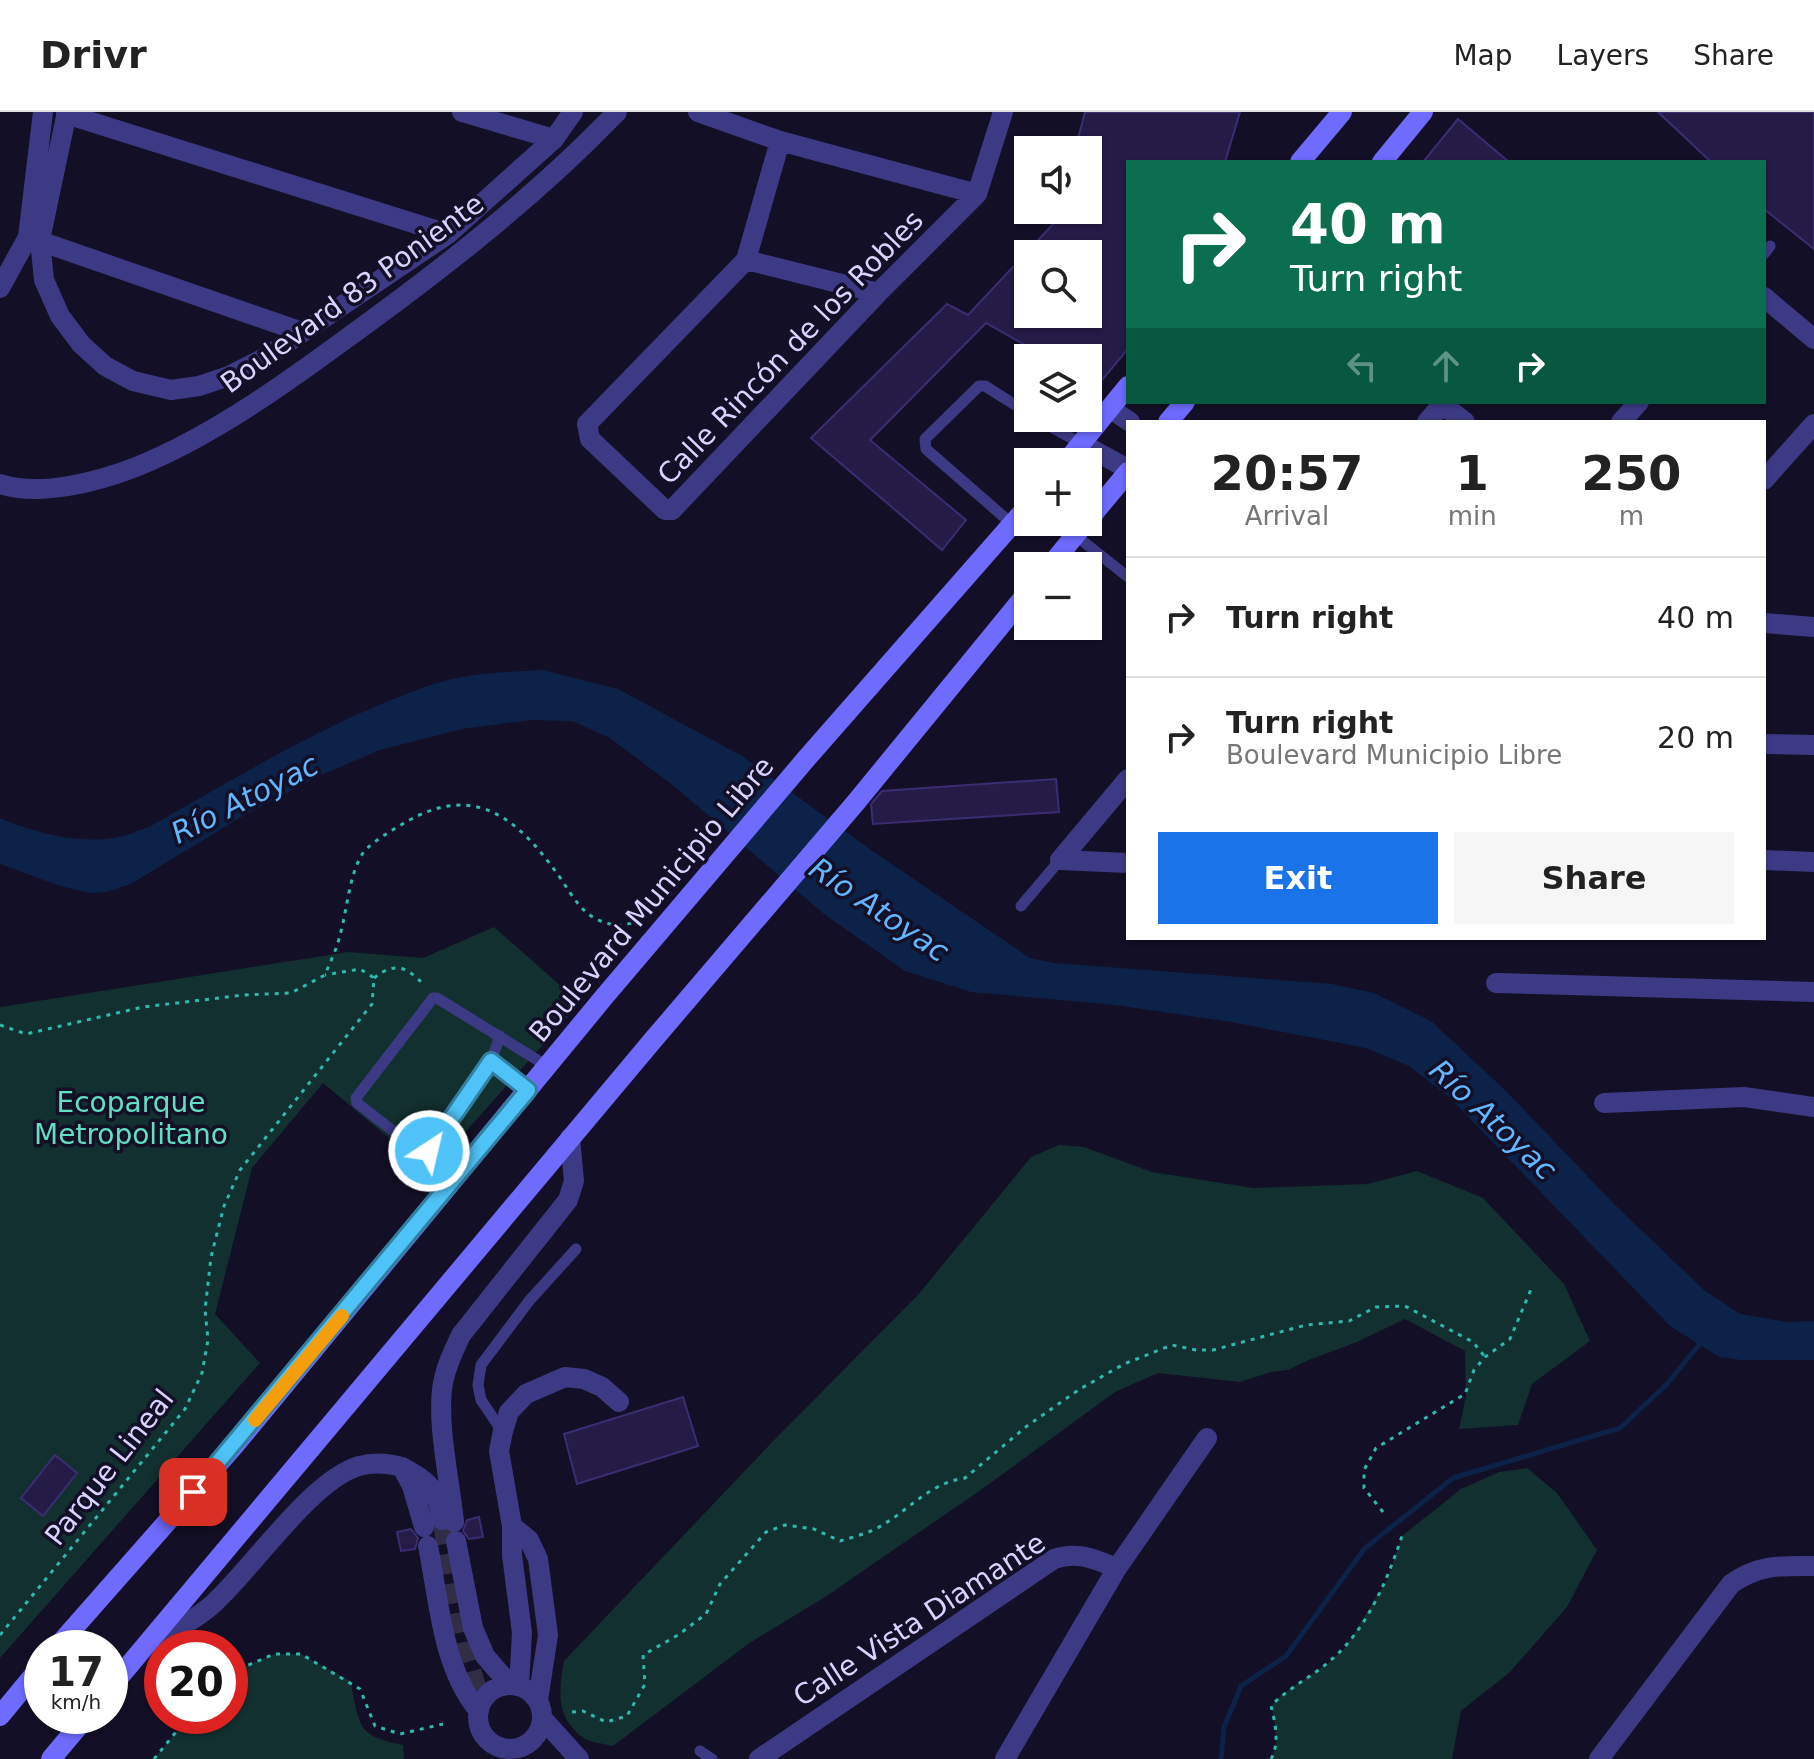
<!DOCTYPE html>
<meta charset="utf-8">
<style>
body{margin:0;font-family:"DejaVu Sans",sans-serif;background:#f6f6f6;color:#222;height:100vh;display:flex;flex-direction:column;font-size:30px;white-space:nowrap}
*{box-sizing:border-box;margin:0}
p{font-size:26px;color:#767676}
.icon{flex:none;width:44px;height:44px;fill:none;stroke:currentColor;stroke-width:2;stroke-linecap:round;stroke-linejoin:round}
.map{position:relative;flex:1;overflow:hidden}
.drawer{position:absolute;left:1126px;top:308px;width:640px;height:520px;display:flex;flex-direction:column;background:#fff;border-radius:0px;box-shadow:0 2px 6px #0004}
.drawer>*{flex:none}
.hud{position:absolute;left:1126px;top:48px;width:640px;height:244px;border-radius:0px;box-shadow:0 2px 6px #0004;background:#0b6e4f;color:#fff;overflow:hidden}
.buttons{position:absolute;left:1014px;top:24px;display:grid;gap:16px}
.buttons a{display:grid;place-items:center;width:88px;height:88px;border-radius:0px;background:#fff;box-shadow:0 2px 6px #0004;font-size:40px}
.speed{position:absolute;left:24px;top:1518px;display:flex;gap:16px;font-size:40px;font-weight:700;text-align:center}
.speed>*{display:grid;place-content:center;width:104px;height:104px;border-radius:50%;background:#fff;box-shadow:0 2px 6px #0004;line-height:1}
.speed small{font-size:20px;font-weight:400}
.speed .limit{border:12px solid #d22;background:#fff;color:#111}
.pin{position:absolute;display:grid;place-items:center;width:68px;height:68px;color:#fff;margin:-34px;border-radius:16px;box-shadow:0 4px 12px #0006}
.me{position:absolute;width:88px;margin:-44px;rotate:35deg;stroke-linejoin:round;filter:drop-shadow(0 0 6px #0008)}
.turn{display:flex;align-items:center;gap:28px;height:168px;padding:0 32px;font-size:36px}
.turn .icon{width:104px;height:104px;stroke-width:2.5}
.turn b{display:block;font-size:56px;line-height:68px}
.lanes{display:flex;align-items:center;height:76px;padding:0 32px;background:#0003;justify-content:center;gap:40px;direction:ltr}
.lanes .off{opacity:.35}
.eta{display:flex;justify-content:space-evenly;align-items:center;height:136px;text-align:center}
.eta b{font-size:48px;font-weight:800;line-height:56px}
.action{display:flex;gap:16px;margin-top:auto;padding:16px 32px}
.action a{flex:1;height:92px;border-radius:0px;background:#1a73e8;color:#fff;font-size:32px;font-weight:800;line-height:92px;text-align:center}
.action a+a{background:#f6f6f6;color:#222}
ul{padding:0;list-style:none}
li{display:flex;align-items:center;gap:24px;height:120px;padding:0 32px;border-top:2px solid #e0e0e0}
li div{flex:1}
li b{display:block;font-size:30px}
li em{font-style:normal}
header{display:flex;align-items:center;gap:48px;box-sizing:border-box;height:112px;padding:0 40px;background:#fff;border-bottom:2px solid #e0e0e0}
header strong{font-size:38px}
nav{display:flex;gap:44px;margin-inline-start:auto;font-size:28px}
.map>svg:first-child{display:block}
.green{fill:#12302f}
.water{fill:#0c2248}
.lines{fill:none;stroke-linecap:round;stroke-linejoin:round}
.stream{stroke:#0c2248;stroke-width:5}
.building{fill:#241b47;stroke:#3b2d73;stroke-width:2;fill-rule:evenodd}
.minor-tunnel{stroke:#312d47;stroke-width:20;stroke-dasharray:20 10;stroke-linecap:butt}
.path{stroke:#2fb8b0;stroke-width:3;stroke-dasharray:4 6;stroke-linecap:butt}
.service{stroke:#3d3a85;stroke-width:11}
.minor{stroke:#3d3a85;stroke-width:20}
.tertiary{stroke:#3d3a85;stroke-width:20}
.secondary{stroke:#6f6bff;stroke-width:20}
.route-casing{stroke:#337fa1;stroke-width:20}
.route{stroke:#4fc3f7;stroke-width:14}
.slow{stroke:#f59e0b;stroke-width:14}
.labels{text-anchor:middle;stroke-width:7;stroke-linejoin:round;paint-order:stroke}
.street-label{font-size:28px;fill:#d9d4ff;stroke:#130f26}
.park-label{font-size:28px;fill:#5fe0c0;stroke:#130f26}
.water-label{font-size:30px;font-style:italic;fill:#62b6ff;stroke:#130f26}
</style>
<header>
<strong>Drivr</strong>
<nav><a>Map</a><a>Layers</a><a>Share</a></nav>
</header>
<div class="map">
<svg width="1814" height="1647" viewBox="0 0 1814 1647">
<rect width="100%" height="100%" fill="#130f26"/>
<path class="green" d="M 494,815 L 580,891 L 430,1060 L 323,971 L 252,1056 L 215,1202 L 260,1251 L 0,1546 L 0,895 L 348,840 L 423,846 Z
M 1059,1033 L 1084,1035 L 1152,1060 L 1253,1076 L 1368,1072 L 1417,1059 L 1483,1086 L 1564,1172 L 1590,1229 L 1532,1272 L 1518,1313 L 1459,1317 L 1466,1284 L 1465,1239 L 1405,1207 L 1357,1230 L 1309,1248 L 1288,1258 L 1271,1260 L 1240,1270 L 1158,1261 L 1115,1280 L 985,1375 L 825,1485 L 748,1532 L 613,1634 C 604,1632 589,1630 582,1625 C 555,1604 559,1578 564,1549 L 777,1325 L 918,1183 L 1031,1045 Z
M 1527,1356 L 1557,1381 L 1597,1438 L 1567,1495 L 1510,1560 L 1461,1599 L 1452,1647 L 1271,1647 C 1280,1631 1275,1610 1271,1594 L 1281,1583 L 1328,1551 L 1345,1536 L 1387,1468 L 1402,1424 L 1461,1377 L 1499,1360 Z
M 274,1542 L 301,1542 L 350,1569 C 361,1615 355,1623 403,1633 L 404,1647 L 154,1647 L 189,1604 L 230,1604 L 230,1561 Z"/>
<path class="water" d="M 543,558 L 618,577 L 742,644 L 871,738 L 1030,846 L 1054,851 L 1332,872 L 1374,881 L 1431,909 L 1506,979 L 1615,1093 L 1704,1178 L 1740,1202 L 1787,1210 L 1814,1209 L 1814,1248 L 1741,1248 L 1719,1245 L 1670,1214 L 1449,985 L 1409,954 L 1366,936 L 1231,910 L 1115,893 L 971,880 L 905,859 L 824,802 L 675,675 L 610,626 L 572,609 L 531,608 L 462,617 L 380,638 L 319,664 L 241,705 L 131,772 L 106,780 L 89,781 L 57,773 L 0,752 L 0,706 C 35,721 81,733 119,725 C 129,723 139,718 149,715 C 240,664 329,608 428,574 C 465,561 505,560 543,558 Z"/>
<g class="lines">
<path class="stream" d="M 1221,1647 L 1224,1615 L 1241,1574 L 1286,1544 L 1365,1436 L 1453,1366 L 1620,1316 L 1666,1273 L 1702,1229"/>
</g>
<path class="building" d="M 1085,0 L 1240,0 L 1225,50 L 1128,50 L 1128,237 L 1097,274 L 1088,269 L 1088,246 L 1048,246 L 986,211 L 870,328 L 966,408 L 942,438 L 811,326 L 947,192 L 968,203 L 1056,109 L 1059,98 L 1088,98 L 1088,38 L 1075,38 ZM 1028,142 L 1088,142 L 1088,202 L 1028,202 Z
M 1658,0 L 1814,0 L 1814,137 L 1764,97 L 1764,50 L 1711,50 Z
M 1458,7 L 1509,50 L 1423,50 Z
M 1056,667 L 1059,700 L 873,712 L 871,692 L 882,679 Z
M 683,1285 L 698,1334 L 577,1372 L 564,1322 Z
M 55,1343 L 77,1361 L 43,1404 L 21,1386 Z
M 479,1405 L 483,1425 L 469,1427 L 463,1419 L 467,1408 Z
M 411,1417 L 418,1426 L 415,1437 L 401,1439 L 397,1420 Z"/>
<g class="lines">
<path class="minor-tunnel" d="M 443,1412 L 467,1544 L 481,1592"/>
<path class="path" d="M 374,866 C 395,849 407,855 424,873
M 0,913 L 26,922 L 143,895 L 244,883 L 291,881 L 325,863 C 330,850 337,837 340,823 C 347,799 349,762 363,741 C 370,730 411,706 424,701 C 486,675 525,717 559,764 C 574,786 583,806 610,812 C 620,814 631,813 639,807 C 645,802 650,794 655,788
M 1383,1400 L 1364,1376 L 1364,1358 L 1376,1336 L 1465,1282 L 1474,1258 L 1485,1245 L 1510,1227 L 1532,1175
M 0,1523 L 185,1297 L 202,1261 L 208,1228 L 205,1198 L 211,1145 L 224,1094 L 240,1058 L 372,892 L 374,866 L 360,857 L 325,863
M 230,1561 L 274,1542 L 301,1542 L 360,1577 L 375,1614 L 400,1622 L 443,1612
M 572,1600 L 583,1599 L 606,1610 L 627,1604 L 645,1572 L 643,1543 L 678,1523 L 706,1502 L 720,1472 L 766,1420 L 785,1413 L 814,1417 L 840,1429 C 850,1426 861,1423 871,1419 C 905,1404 925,1372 965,1366 L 1027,1314 L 1080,1277 L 1124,1252 L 1172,1233 L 1196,1238 L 1213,1238 L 1306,1213 L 1349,1209 L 1376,1195 L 1405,1194 L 1473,1230 L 1485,1245
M 154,1647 L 189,1604
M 1271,1647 C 1280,1631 1275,1610 1271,1594 C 1289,1575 1312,1565 1331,1548 C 1367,1517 1387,1469 1402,1424 L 1399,1420"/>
<path class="service" d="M 1764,142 L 1770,134
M 1035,306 L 1082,332
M 1012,412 L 926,337 L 925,327 L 979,274 L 985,274 L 1028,301
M 1075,423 L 1128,465
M 1021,794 L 1060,748
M 500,924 L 491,949 L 429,1039 L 419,1039 L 357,991 L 356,986 L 433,886 L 437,886 L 547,954
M 491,949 L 528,978
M 502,1319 L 481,1288 L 478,1273 L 481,1253 L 529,1189 L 576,1137
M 700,1639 L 712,1647"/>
<path class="minor" d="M 462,0 L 554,27
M 698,0 L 780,29 L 977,82
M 66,2 L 448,122
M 780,29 L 746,148 L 587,312 L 590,327 L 665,398 L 672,398 L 878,181 L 977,82 L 1003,0
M 28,125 L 302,220
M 746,148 L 878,181
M 1764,185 L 1814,227
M 1442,292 L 1465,310
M 1111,297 L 1130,310
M 1427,310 L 1444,290
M 1621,310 L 1639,290
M 1082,332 L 1128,357
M 1764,368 L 1814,312
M 1764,511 L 1814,515
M 1764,632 L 1814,633
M 1060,748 L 1128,667
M 1060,748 L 1128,751
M 1764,748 L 1814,750
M 1496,871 L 1814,880
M 1604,991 L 1744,985 L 1814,995
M 402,1355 C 429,1370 437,1376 442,1408
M 454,1410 C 450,1369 436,1309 443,1271 C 446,1254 454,1238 461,1223 L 568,1088 L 574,1069 L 570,1026
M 512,1414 L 529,1428 L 538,1447 L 548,1523 L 538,1588
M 456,1429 L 473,1516 L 485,1544 L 510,1573
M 428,1434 C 439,1488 442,1556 479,1599
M 149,1530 C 172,1519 194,1509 213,1492 C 252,1457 311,1368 359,1354 C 373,1350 388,1351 402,1355 L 412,1374 L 424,1415
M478 1605a32 32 0 1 1 64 0a32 32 0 1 1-64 0Z
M 519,1574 L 522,1521 L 512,1443 L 512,1414 L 499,1339 L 503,1319 L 509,1300 L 526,1282 L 565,1265 L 584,1267 L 602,1275 L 619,1290
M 542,1606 L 579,1647
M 759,1647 L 1054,1447 C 1078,1439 1094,1447 1117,1456
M 1005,1647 L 1117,1456 L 1207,1326
M 1599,1647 L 1731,1472 C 1759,1452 1780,1454 1814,1454"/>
<path class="tertiary" d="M 67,0 L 40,128 L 44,168 L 60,204 L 81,232 L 105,254 L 133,269 L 171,278 L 199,274 L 229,264 L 266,245 L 448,122 L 554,27 L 573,0
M 0,176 L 28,125 L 43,0
M 0,372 C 41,385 97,370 136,355 C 210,325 279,276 343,229 C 440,159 534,86 617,0"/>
<path class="secondary" d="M 1300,50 L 1342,0
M 1382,50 L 1423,0
M 1168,310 L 1185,290
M 1066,350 L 1128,274
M 1088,408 L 1128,360
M 1050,454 L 1086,410
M 56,1536 L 234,1334 L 604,885 L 806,647 L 1028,394
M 110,1576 L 653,928 L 857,689 L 1028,480
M 0,1604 L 42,1553
M 51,1647 L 87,1604"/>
</g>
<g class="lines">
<g class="route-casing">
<path id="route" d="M 193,1380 L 528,978 L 491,949 L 429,1039"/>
</g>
<use href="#route" class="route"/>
<path class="slow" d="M 255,1308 L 342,1204"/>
</g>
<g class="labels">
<g class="street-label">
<text transform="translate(352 181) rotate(-36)" y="10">Boulevard 83 Poniente</text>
<text transform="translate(790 235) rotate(-46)" y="10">Calle Rincón de los Robles</text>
<text transform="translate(651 787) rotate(-50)" y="10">Boulevard Municipio Libre</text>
<text transform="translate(109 1355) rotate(-52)" y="10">Parque Lineal</text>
<text transform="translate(919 1507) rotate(-33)" y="10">Calle Vista Diamante</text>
</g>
<g class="park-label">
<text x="131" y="1000">Ecoparque<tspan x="131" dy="32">Metropolitano</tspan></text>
</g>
<g class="water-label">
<text transform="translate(245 687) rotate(-27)" y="10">Río Atoyac</text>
<text transform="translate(879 798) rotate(34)" y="10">Río Atoyac</text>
<text transform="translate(1493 1008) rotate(43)" y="10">Río Atoyac</text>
</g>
</g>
</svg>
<div class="buttons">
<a><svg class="icon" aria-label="sound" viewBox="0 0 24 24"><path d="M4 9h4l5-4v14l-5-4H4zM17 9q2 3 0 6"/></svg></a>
<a><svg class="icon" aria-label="search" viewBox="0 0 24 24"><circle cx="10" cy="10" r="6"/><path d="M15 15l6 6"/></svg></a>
<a><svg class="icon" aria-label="layers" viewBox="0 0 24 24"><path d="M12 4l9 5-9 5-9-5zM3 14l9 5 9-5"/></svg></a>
<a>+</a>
<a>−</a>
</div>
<div class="speed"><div>17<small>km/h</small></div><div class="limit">20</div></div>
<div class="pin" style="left:193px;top:1380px;background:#d93025"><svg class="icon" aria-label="arrive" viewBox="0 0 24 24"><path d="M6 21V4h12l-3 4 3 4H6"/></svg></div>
<svg class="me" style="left:429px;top:1039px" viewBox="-20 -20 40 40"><circle r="17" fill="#4fc3f7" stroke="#fff" stroke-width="3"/><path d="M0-11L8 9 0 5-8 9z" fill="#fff"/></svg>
<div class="hud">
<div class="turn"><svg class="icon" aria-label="right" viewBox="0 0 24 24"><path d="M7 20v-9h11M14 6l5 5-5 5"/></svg><div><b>40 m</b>Turn right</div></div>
<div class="lanes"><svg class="icon off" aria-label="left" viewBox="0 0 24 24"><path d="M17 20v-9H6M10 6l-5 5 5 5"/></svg><svg class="icon off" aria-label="ahead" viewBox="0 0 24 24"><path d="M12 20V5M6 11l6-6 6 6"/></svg><svg class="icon" aria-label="right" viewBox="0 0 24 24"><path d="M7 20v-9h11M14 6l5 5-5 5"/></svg></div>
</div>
<section class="drawer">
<div class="eta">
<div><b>20:57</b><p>Arrival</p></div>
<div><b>1</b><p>min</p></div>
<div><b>250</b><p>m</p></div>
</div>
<ul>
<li><svg class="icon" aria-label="right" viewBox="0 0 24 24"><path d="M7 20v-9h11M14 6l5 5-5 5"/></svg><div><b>Turn right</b></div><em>40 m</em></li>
<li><svg class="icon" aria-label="right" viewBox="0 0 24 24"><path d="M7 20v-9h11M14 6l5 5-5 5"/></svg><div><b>Turn right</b><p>Boulevard Municipio Libre</p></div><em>20 m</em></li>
</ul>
<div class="action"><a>Exit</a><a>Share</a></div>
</section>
</div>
